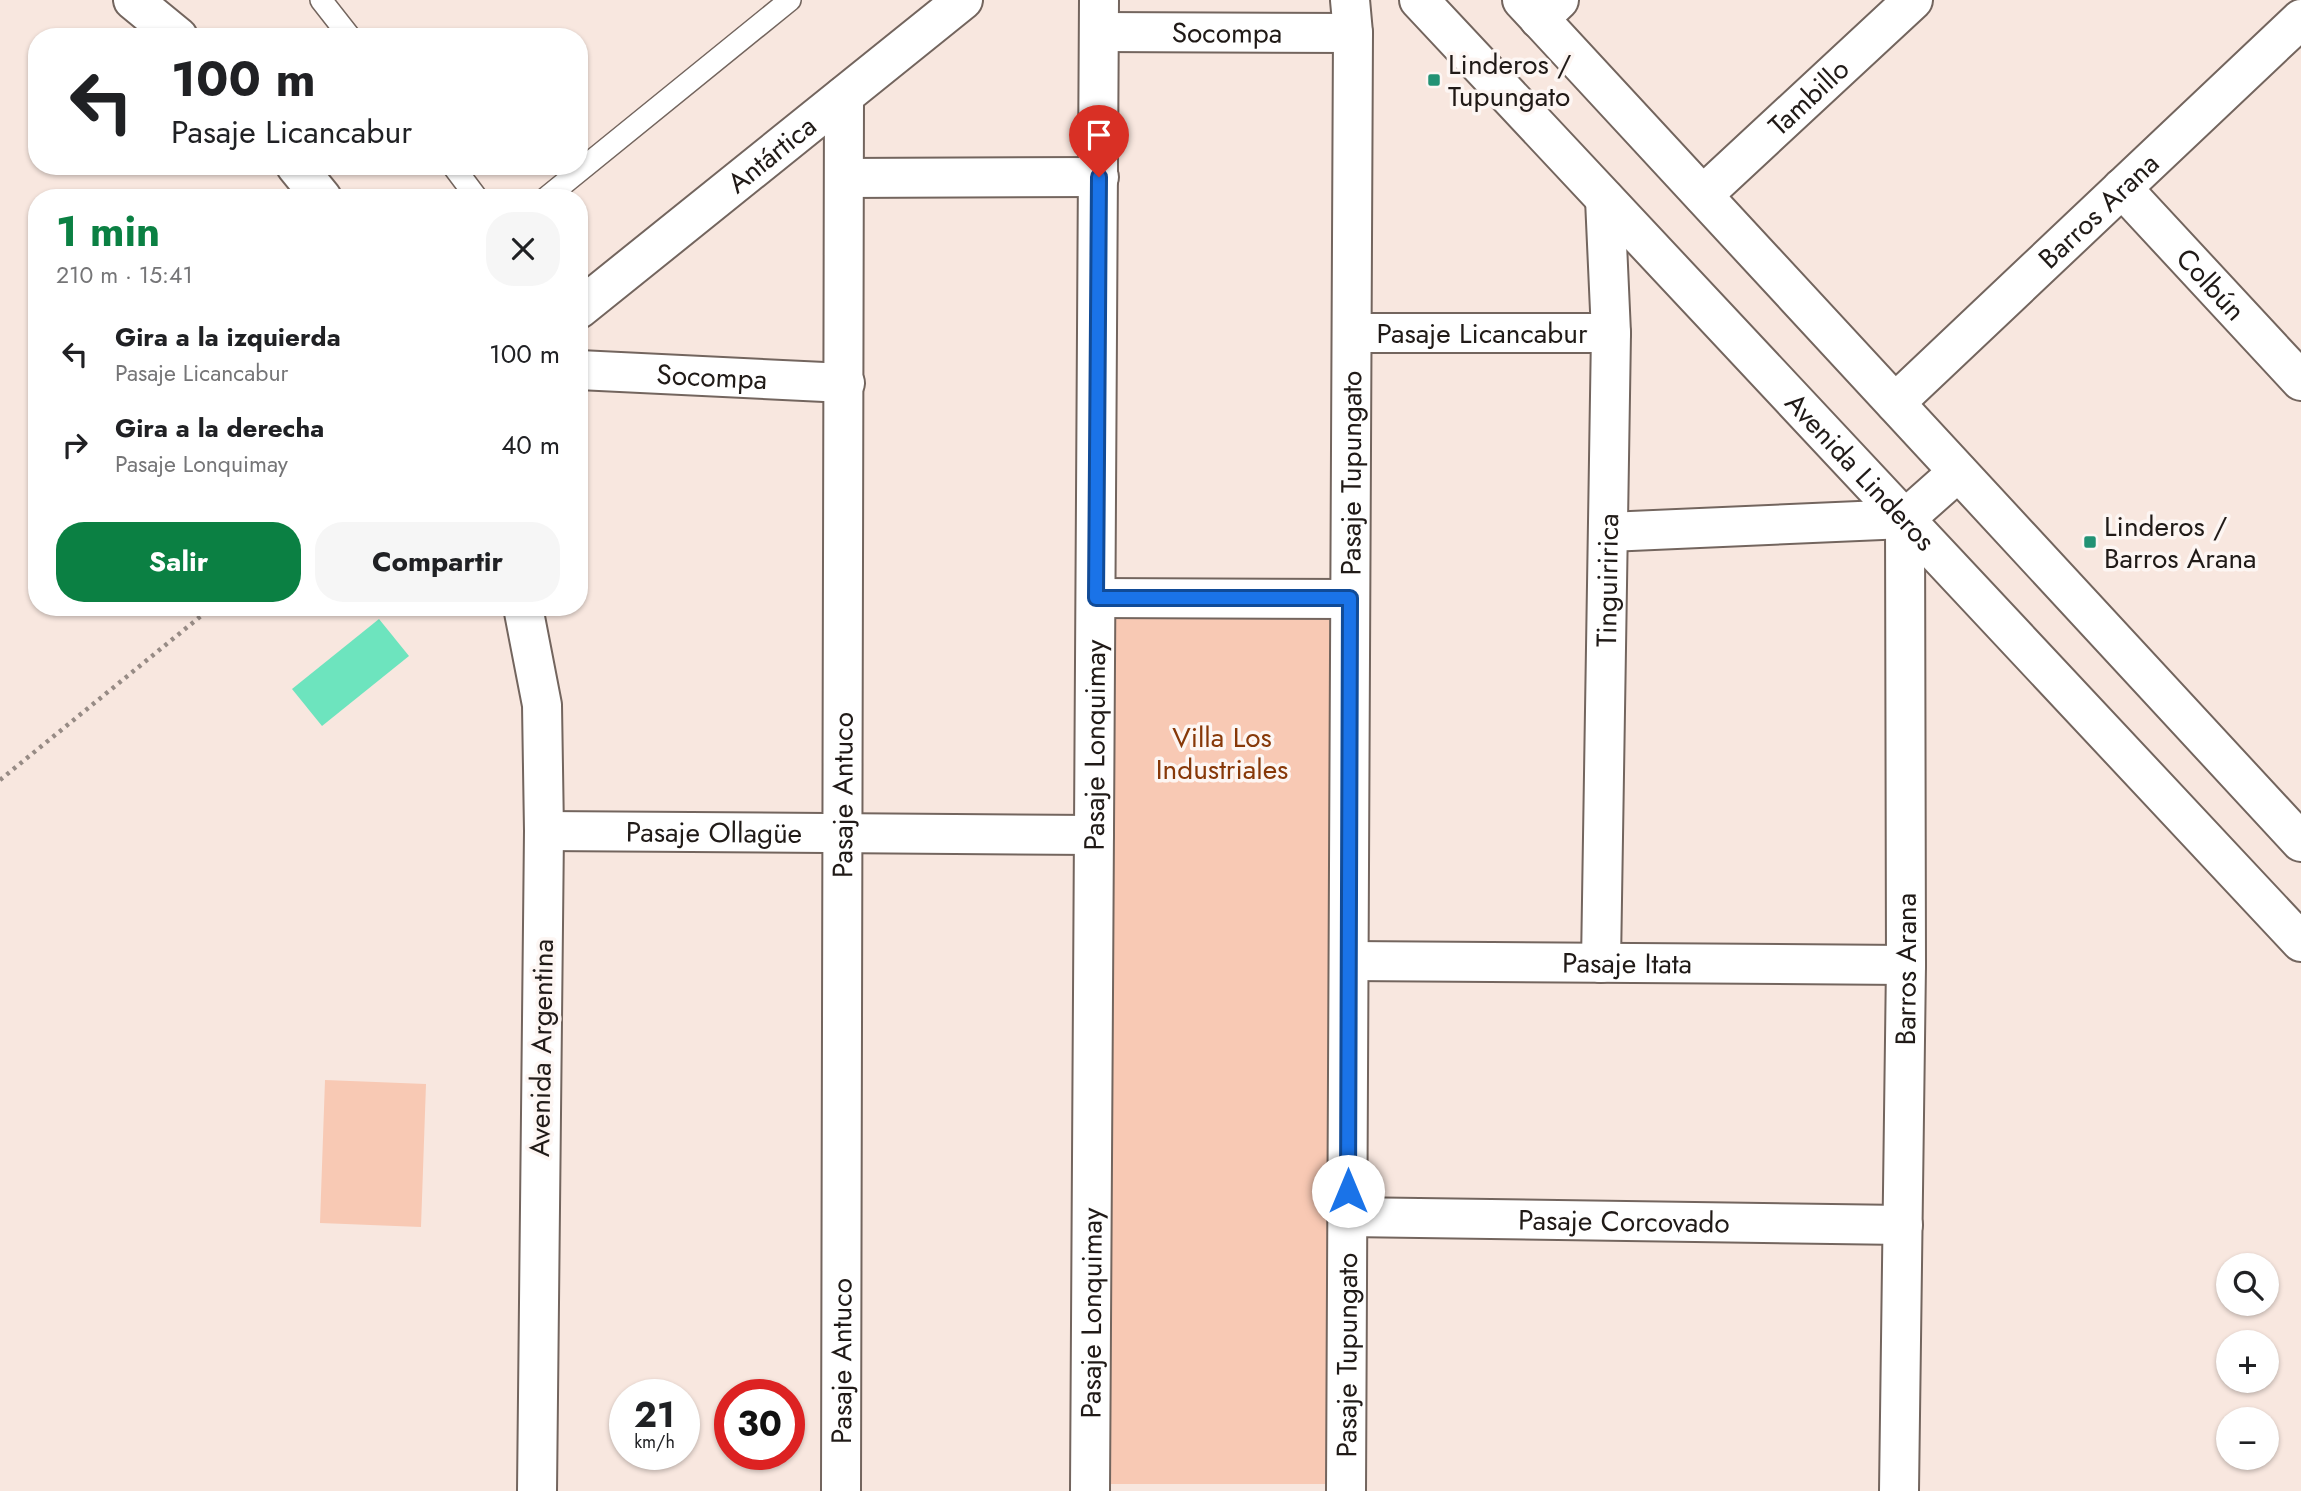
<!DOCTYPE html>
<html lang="es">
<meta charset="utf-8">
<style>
body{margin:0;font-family:Jost,sans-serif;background:#f6f6f6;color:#202124;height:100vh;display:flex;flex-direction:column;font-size:26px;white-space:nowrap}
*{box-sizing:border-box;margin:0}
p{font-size:23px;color:#757577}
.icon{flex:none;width:38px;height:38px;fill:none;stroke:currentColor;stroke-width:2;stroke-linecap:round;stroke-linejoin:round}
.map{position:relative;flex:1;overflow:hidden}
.sheet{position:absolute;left:28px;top:189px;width:560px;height:427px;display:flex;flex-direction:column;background:#fff;border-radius:28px;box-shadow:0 2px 5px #0004}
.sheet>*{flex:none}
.top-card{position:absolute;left:28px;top:28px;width:560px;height:147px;border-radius:28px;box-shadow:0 2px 5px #0004;background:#fff;color:#202124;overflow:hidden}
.controls{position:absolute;left:2216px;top:1253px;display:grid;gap:14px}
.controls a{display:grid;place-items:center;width:63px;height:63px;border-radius:50%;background:#fff;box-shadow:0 2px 5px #0004;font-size:35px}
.speed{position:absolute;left:609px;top:1379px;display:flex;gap:14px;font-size:35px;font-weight:700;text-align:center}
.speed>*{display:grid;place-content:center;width:91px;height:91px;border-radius:50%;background:#fff;box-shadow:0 2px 5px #0004;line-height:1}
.speed small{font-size:18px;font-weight:400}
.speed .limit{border:10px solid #d22;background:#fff;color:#111}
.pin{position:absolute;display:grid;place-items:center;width:60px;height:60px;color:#fff;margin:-72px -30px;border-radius:50% 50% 50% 0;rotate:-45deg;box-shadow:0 0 7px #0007}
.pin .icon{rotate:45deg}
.me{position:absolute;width:77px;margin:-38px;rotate:0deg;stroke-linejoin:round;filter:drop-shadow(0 0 5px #0008)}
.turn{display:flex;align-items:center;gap:24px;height:147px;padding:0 28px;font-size:32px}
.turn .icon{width:91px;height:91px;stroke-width:2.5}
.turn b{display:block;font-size:49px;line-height:60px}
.round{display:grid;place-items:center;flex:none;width:74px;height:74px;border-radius:28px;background:#f6f6f6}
.headline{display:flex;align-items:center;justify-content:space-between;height:119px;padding:0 28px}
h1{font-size:42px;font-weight:700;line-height:52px;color:#0b8043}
.primary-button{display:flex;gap:14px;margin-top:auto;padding:14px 28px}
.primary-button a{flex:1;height:80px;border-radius:28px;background:#0b8043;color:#fff;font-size:28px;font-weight:700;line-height:80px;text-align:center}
.primary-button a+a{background:#f6f6f6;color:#202124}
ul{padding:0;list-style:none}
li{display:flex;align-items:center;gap:21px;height:91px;padding:0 28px}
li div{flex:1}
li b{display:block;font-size:26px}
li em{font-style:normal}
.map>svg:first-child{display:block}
.green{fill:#f8c9b4}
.water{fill:#6de4be}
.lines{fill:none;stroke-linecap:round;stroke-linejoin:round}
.service-casing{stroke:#73655e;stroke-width:24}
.minor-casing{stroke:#73655e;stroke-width:42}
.tertiary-casing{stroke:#73655e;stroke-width:42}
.path{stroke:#978b85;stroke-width:4.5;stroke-dasharray:3.5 5;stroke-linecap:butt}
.service{stroke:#fff;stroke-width:21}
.minor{stroke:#fff;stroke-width:38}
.tertiary{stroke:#fff;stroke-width:38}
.route-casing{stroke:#114b97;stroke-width:18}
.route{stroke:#1a73e8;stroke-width:12}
.poi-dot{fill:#229274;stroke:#fdf6f3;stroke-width:2.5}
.labels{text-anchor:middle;stroke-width:7;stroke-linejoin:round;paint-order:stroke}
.street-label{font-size:28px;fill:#201a17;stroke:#fdf6f3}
.poi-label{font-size:28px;fill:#201a17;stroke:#fdf6f3;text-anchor:start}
.park-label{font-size:28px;fill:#873808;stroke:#fdf6f3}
</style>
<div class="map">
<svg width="2301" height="1491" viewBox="0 0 2301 1491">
<rect width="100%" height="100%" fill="#f8e7df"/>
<path class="green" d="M 1111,608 L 1335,608 L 1329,1484 L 1106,1484 Z
M 325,1080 L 426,1084 L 421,1227 L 320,1223 Z"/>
<path class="water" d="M 379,619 L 409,656 L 322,726 L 292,689 Z"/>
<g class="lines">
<g class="service-casing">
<path id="service" d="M 321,0 L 350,37
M 453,166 L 477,198
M 546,198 L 790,0"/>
</g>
<g class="minor-casing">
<g id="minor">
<path d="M 1539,19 L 1559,0"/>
<path id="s1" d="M 1099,32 L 1353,33"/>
<path d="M 844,178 L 1099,177"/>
<path id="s2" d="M 2122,188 L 2301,381"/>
<path id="s3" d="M 1703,195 L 1913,0"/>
<path id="s4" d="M 1352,333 L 1611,333"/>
<path id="s5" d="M 579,370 L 845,383"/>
<path id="s6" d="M 1895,403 L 2301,19"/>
<path d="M 1608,532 L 1905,519"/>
<path d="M 1096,598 L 1350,599"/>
<path id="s7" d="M 544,831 L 1094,835"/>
<path id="s8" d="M 1349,961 L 1906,965"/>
<path id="s9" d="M 1601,963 L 1611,333 L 1605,199"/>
<path id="s10" d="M 1348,1217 L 1903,1225"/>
<path id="s11" d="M 841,1491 L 844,96"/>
<path id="s12" d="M 1090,1491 L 1099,0"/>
<path id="s13" d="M 1346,1491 L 1353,33 L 1350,0"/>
<path id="s14" d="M 1899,1491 L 1906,965 L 1905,519 L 1958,472"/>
</g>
</g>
<g class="tertiary-casing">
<g id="tertiary">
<path d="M 133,0 L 178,37"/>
<path id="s15" d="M 1419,0 L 2301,942"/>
<path d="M 1522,0 L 2301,842"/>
<path d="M 296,166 L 322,198"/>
<path id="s16" d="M 579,309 L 963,0"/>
<path d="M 523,607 L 542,705 L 544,831 L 537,1491"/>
</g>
</g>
<path class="path" d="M 0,780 L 212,607"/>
<use href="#service" class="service"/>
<use href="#minor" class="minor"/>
<use href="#tertiary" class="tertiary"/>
</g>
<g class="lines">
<g class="route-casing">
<path id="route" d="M 1099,177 L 1096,598 L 1350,598 L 1348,1191"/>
</g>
<use href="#route" class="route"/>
</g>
<g class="poi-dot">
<rect x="1427" y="73" width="14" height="14" rx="3.5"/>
<rect x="2083" y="535" width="14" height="14" rx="3.5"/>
</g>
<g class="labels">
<g class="street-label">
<text dy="10" stroke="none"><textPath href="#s1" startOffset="128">Socompa</textPath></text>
<text dy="10" stroke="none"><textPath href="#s3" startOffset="144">Tambillo</textPath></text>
<text dy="10" stroke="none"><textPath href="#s16" startOffset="247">Antártica</textPath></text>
<text dy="10" stroke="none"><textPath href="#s6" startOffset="280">Barros Arana</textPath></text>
<text dy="10" stroke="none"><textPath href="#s2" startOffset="131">Colbún</textPath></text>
<text dy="10" stroke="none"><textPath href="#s4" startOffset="130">Pasaje Licancabur</textPath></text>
<text dy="10" stroke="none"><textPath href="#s5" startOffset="133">Socompa</textPath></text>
<text dy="10" stroke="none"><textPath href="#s15" startOffset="646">Avenida Linderos</textPath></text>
<text dy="10" stroke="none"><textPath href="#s13" startOffset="1018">Pasaje Tupungato</textPath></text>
<text dy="10" stroke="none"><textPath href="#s9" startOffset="383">Tinguiririca</textPath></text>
<text dy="10" stroke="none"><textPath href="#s12" startOffset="746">Pasaje Lonquimay</textPath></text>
<text dy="10" stroke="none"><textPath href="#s11" startOffset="696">Pasaje Antuco</textPath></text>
<text dy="10" stroke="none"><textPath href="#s7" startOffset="170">Pasaje Ollagüe</textPath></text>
<text dy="10" stroke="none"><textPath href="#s8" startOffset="278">Pasaje Itata</textPath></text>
<text dy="10" stroke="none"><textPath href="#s14" startOffset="522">Barros Arana</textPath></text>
<text transform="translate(541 1048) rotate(-89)" y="10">Avenida Argentina</text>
<text dy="10" stroke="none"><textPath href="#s10" startOffset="276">Pasaje Corcovado</textPath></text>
<text dy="10" stroke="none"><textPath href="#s12" startOffset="178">Pasaje Lonquimay</textPath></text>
<text dy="10" stroke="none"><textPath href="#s13" startOffset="136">Pasaje Tupungato</textPath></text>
<text dy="10" stroke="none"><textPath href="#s11" startOffset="130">Pasaje Antuco</textPath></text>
</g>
<g class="poi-label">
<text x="1448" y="74">Linderos /<tspan x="1448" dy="32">Tupungato</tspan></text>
<text x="2104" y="536">Linderos /<tspan x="2104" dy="32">Barros Arana</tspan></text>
</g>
<g class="park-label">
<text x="1222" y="747">Villa Los<tspan x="1222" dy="32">Industriales</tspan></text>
</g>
</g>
</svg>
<div class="controls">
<a><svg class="icon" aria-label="search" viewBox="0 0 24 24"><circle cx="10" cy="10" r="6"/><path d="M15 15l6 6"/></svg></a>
<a>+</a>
<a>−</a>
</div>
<div class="speed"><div>21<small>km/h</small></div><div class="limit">30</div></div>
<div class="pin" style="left:1099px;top:177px;background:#d93025"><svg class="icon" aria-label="arrive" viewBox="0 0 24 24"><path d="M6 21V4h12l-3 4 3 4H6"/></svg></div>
<svg class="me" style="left:1348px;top:1191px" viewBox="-20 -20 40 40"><circle r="19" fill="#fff"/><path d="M0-13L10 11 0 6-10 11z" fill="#1a73e8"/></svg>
<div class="top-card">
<div class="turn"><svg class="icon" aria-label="left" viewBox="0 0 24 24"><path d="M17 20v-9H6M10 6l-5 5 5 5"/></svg><div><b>100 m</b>Pasaje Licancabur</div></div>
</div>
<section class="sheet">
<div class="headline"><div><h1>1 min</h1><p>210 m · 15:41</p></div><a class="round"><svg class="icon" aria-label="close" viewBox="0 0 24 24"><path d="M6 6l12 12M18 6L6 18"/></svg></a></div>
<ul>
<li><svg class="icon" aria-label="left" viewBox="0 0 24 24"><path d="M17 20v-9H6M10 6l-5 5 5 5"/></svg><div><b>Gira a la izquierda</b><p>Pasaje Licancabur</p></div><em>100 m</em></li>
<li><svg class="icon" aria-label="right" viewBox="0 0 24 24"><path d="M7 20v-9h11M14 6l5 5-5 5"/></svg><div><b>Gira a la derecha</b><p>Pasaje Lonquimay</p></div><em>40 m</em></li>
</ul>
<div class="primary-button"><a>Salir</a><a>Compartir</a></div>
</section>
</div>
